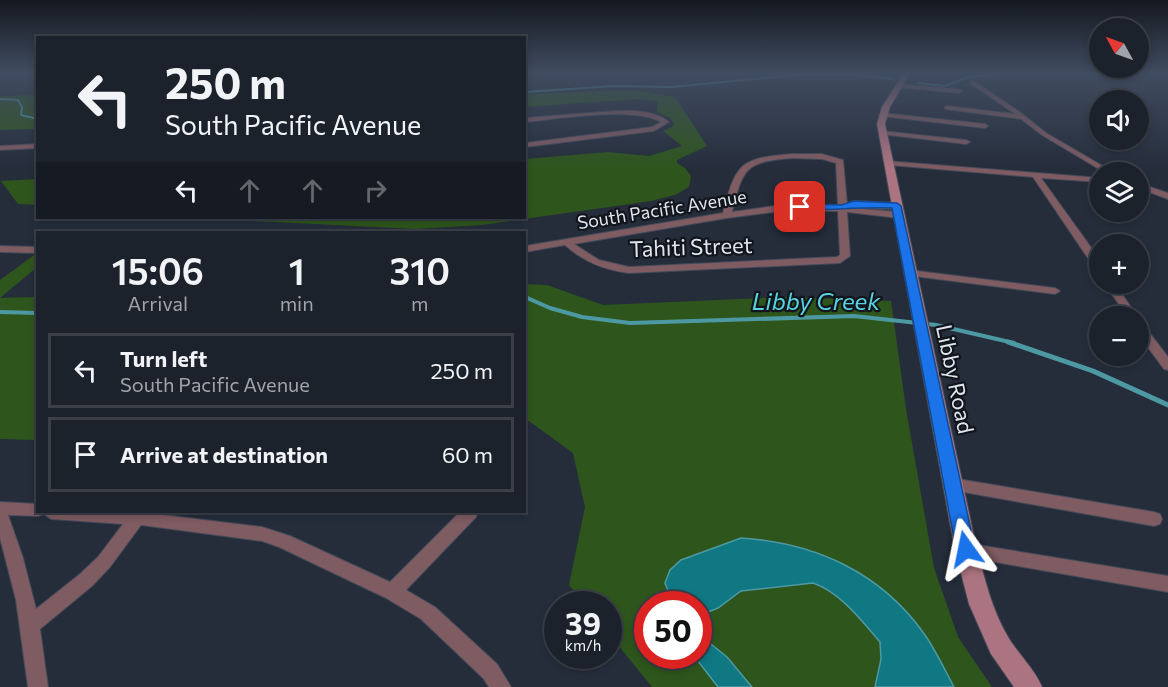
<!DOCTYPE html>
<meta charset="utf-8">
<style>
body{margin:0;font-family:Commissioner,sans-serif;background:#252a34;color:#f1f3f6;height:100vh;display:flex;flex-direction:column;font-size:22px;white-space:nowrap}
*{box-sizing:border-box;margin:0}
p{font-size:20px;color:#a0a4a9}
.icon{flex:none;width:33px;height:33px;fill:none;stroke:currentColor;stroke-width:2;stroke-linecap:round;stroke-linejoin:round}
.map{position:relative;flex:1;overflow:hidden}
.details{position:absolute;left:36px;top:231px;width:490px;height:282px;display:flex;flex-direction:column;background:#1c222c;border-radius:0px;box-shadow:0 3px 9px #0003,0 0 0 2px #3a3f48}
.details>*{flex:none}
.hud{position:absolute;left:36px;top:36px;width:490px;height:183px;border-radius:0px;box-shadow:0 3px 9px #0003,0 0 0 2px #3a3f48;background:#1c222c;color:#f1f3f6;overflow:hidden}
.needle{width:39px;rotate:310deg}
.tools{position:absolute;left:1089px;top:18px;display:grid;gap:12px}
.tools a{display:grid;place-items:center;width:60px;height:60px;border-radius:50%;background:#1c222c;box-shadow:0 3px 9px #0003,0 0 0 2px #3a3f48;font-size:30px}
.speed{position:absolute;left:544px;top:591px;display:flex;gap:12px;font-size:30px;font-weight:700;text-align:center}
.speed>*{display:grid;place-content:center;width:78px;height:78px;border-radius:50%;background:#1c222c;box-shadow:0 3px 9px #0003,0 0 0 2px #3a3f48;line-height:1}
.speed small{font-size:15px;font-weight:400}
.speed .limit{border:9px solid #d22;background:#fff;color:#111}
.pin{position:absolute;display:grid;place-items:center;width:51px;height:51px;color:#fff;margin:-26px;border-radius:12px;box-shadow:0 3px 9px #0006}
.me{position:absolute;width:66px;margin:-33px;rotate:348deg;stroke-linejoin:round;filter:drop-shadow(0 0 4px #0008)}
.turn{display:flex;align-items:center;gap:21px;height:126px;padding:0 30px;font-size:27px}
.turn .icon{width:78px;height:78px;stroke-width:2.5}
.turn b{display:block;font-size:42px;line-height:51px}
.lanes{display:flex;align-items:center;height:57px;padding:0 30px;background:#0003;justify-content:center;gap:30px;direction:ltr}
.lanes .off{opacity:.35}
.eta{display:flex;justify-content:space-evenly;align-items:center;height:102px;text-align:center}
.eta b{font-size:36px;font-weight:600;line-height:42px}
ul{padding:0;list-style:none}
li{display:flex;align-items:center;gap:18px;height:75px;margin:0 12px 9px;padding:0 18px;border:3px solid #3a3f48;border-radius:0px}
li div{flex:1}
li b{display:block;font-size:22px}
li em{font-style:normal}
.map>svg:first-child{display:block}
.green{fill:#2e561c;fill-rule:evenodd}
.water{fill:#0f7883;stroke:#4d99a3;stroke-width:1.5}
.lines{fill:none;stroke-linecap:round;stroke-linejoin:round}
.stream-far2{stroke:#4d99a3;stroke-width:2}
.stream-far1{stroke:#4d99a3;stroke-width:4}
.stream{stroke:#4d99a3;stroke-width:5}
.street-casing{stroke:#434a58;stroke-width:2}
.secondary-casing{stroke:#434a58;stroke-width:2}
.street{fill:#7f5b62;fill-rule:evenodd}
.secondary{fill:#ac7480;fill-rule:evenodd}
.route{fill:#1a73e8;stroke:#114b97;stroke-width:1.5}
.labels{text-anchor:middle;stroke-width:4.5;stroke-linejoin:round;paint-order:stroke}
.far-street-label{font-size:18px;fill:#dfe5ee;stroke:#12151c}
.street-label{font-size:22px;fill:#dfe5ee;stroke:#12151c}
.water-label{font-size:24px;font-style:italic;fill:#57d3e2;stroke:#12151c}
</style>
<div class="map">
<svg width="1168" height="687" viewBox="0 0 1168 687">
<rect width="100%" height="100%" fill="#252d3b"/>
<path class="green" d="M 638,90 L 675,97 L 707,146 L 677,160 L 677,163 L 685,168 L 691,176 L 689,187 L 675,195 L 651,201 L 482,225 L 415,229 L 192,218 L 525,218 L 525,159 L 608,152 L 649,156 L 682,146 L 663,131 L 673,126 L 674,123 L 670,118 L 657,112 L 658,101 L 638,99 L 525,107 L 525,94 Z
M 37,95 L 37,129 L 0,130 L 0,96 Z
M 37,179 L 37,205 L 18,204 L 1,181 Z
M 37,253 L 37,267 L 0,298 L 37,297 L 37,440 L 0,439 L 0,280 Z
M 525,284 L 547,285 L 603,305 L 788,297 L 891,301 L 906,409 L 934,568 L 958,637 L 992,687 L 652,687 L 609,634 L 609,604 L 585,604 L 569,585 L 585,507 L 573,453 L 529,421 L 525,421 ZM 648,604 L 699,604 L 699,656 L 648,656 Z"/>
<path class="water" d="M 741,538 C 815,543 881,572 925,635 C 936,651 945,670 954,687 L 875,687 L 881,659 L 880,642 C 862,621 840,592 813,583 L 741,591 L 718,608 L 703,614 L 699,622 L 701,636 L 727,657 L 752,687 L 718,687 L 694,656 L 699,656 L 699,604 L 673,604 L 665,583 L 670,570 L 681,560 Z"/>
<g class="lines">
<path class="stream-far2" d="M 918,83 L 945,86 L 968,77 L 1018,73
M 525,92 L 614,86 L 672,87 L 796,75 L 856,75 L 893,79
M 0,99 L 18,100 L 22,107 L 21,115 L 38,119"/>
<path class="stream-far1" d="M 525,297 L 550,308 L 582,317 L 630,323 L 854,316 L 936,325 L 1014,343
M 0,312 L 38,313"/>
<path class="stream" d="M 1008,342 L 1093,371 L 1168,405"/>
<g class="street-casing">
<path id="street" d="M 970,81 L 974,81 L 1021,113 L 1046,133 L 1113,172 L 1104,172 L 1042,135 L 1021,119 L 945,109 L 945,107 L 947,106 L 1015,114 L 970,83 Z
M 898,84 L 959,89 L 962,91 L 959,93 L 896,87 Z
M 600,112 C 622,111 651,107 669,122 L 654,131 L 525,147 L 525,143 L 652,127 L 661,122 C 634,106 557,119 525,122 L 525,118 Z
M 882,113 L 985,124 L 988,126 L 985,128 L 880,116 L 879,115 Z
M 882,131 L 966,140 L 970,142 L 966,144 L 880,134 L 880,132 Z
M 38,144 L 38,148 L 0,150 L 0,146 Z
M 792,154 L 822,154 L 843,160 L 847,204 L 854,201 L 897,203 L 901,206 L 897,209 L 851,208 L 898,212 L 902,215 L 898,218 L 847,212 L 850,256 L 840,263 L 629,273 C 604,270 584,262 565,245 L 525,252 L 525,246 L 723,213 C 736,163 740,158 792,154 ZM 792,158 L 822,159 L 836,163 L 838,205 L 782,205 L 732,212 C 743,167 746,162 792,158 ZM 782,211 L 838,211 L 840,255 L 837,257 L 629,267 L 599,260 L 574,244 L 727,218 Z
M 886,161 L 1100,178 L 1100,182 L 1041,178 L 1100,260 L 1100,271 L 1096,270 L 1033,177 L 889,165 L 886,165 Z
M 1138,183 L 1168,193 L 1168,199 L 1138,188 Z
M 0,246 L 38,247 L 38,253 L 0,252 Z
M 909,270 L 1055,288 L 1060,291 L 1055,294 L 905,275 L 904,273 Z
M 1105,284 L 1115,284 L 1137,316 L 1127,316 Z
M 1138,322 L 1142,323 L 1168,357 L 1168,370 L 1164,369 L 1138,334 Z
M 952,478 L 1154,512 L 1160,514 L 1162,519 L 1160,524 L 1154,526 L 952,490 L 947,488 L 944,484 L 947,480 Z
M 0,502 L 38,504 L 38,512 L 138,512 L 262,527 L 290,536 L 390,582 L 460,512 L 478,512 L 476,517 L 406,590 L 435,607 L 497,664 L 511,687 L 489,687 L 483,678 L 421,619 L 386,598 L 279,547 L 262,541 L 141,525 L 110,567 L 92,586 L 40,629 L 48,687 L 28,687 L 16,600 L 0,538 ZM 44,514 L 51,519 L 123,524 L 98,557 L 80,574 L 36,609 L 23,558 L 8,515 L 38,516 Z
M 966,543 L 1168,576 L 1168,592 L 966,557 L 960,555 L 957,550 L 960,545 Z"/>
</g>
<g class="secondary-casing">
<path id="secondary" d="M 904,73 L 910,73 L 890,107 L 885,124 L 977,550 C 985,580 992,610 1008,637 C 1018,654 1034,668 1042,687 L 1014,687 L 991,654 L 969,604 L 955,550 L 877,124 L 882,107 Z"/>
</g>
<use href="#street" class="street"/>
<use href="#secondary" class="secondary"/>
</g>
<linearGradient id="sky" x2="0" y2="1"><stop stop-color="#141920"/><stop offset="0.43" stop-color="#404c60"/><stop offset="1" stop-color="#404c60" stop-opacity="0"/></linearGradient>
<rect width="1168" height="169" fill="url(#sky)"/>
<path class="route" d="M 854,201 L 897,203 L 901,206 L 975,549 L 972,555 L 966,558 L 959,555 L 956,549 L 892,208 C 861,207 831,210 800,210 L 795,207 L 800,204 L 841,205 Z"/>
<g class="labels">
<g class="far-street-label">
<text transform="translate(662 210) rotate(-9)" y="6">South Pacific Avenue</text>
</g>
<g class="street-label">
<text transform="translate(691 247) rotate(-2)" y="8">Tahiti Street</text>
<text transform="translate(955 379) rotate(78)" y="8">Libby Road</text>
</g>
<g class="water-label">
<text x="816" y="310">Libby Creek</text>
</g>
</g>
</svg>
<div class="tools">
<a><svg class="needle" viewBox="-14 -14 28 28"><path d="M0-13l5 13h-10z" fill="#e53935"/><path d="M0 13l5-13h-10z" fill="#a0a4a9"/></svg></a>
<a><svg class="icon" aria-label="sound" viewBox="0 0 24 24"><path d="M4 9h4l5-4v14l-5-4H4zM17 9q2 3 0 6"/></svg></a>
<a><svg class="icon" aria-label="layers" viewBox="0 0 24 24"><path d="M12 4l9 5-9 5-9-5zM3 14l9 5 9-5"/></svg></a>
<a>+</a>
<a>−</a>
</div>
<div class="speed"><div>39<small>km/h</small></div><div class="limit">50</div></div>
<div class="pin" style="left:800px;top:207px;background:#d93025"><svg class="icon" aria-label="arrive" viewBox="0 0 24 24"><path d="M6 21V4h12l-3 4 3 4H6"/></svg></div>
<svg class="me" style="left:966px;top:549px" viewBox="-20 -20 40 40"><path d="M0-17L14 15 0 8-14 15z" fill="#1a73e8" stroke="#fff" stroke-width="4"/></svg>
<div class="hud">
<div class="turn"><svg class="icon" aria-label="left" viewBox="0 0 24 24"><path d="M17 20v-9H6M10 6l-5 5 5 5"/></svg><div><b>250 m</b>South Pacific Avenue</div></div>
<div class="lanes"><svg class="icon" aria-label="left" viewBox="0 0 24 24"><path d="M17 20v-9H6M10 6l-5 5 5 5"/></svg><svg class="icon off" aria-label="ahead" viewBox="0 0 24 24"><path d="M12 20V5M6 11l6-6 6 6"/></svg><svg class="icon off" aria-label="ahead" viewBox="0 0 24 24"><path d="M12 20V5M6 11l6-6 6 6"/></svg><svg class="icon off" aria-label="right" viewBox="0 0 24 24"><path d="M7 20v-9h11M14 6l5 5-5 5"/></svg></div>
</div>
<section class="details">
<div class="eta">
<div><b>15:06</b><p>Arrival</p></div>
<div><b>1</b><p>min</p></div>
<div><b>310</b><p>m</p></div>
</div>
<ul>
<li><svg class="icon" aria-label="left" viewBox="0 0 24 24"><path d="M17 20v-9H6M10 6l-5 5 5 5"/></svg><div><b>Turn left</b><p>South Pacific Avenue</p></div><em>250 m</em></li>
<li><svg class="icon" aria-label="arrive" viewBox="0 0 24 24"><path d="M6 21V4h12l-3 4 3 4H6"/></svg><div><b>Arrive at destination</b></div><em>60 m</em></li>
</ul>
</section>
</div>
